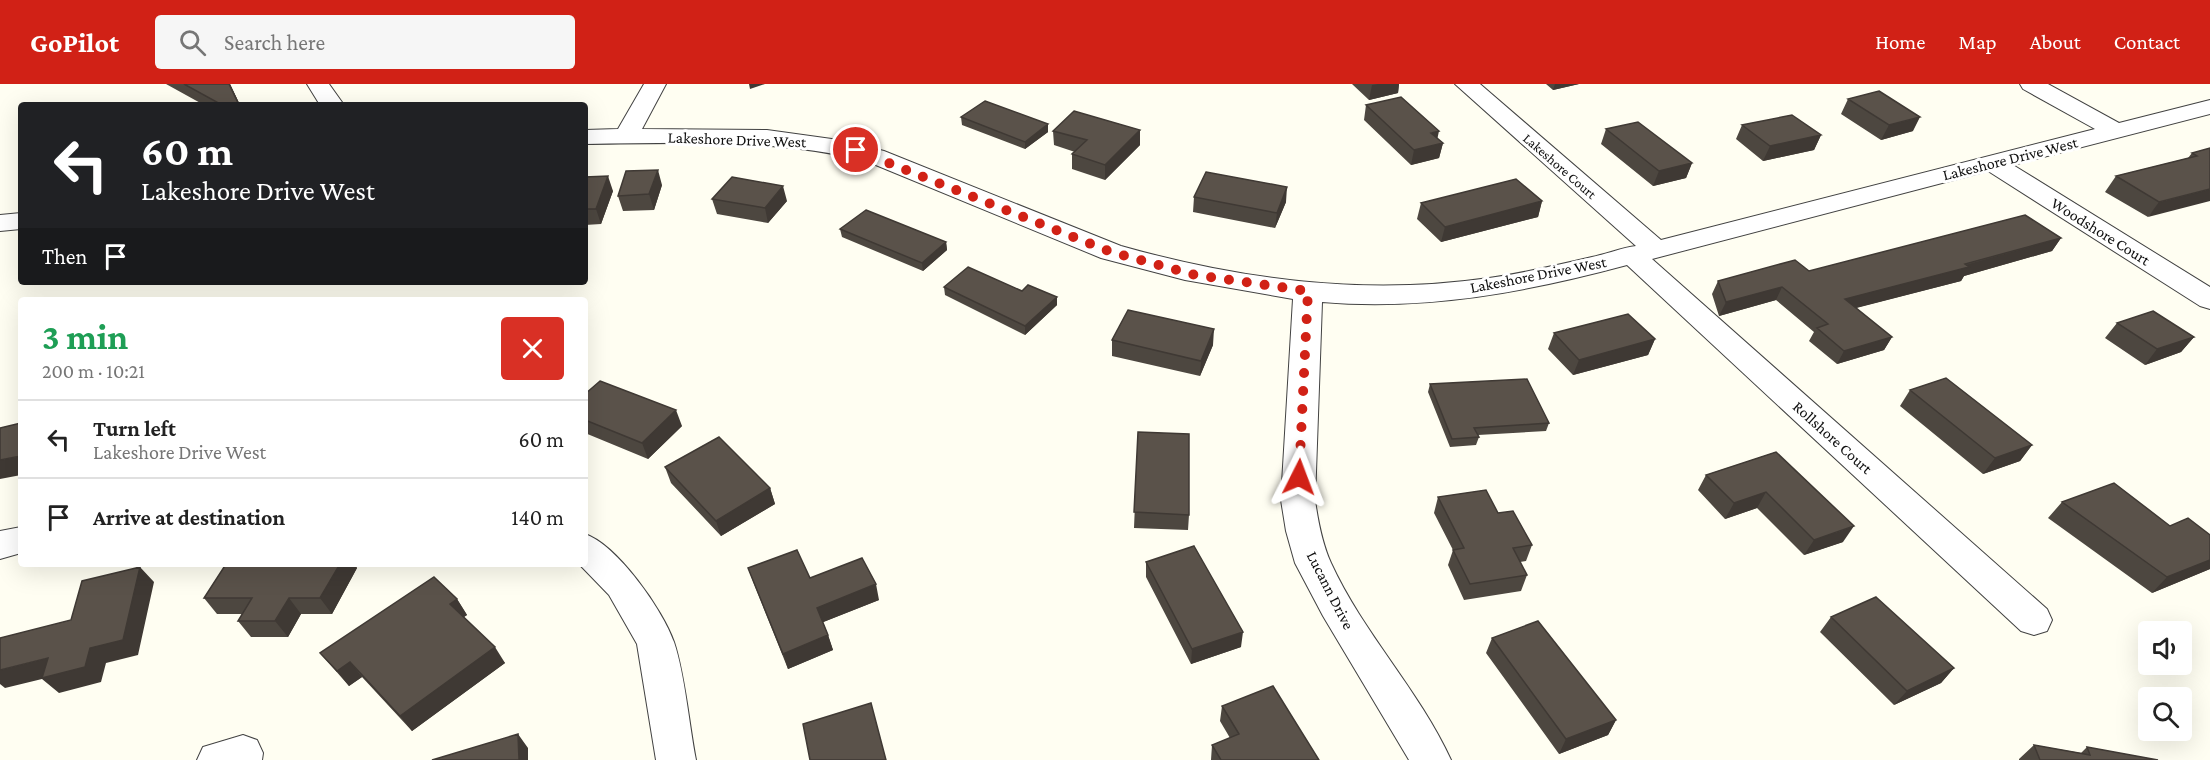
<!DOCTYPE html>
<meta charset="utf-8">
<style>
body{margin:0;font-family:"Crimson Pro",serif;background:#f6f6f6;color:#222;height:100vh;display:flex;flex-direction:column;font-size:22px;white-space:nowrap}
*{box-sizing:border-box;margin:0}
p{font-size:20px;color:#767676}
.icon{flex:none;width:33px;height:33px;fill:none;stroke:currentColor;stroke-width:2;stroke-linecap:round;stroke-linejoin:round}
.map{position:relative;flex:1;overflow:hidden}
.drawer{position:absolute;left:18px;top:213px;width:570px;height:270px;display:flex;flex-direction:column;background:#fff;border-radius:6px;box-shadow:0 6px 24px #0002}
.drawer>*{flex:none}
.guide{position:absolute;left:18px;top:18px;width:570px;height:183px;border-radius:6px;box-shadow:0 6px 24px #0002;background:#202124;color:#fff;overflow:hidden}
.buttons{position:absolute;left:2138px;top:537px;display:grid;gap:12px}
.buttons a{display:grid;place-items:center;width:54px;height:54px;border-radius:6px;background:#fff;box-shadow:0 6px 24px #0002;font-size:30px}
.pin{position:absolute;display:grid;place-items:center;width:51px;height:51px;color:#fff;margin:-26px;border:3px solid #fff;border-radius:50%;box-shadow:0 2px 6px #0007}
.me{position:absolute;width:66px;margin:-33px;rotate:3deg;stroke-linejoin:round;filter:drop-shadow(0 0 4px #0008)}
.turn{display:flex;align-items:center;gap:21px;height:126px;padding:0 24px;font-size:27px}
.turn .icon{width:78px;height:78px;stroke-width:2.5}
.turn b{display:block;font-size:42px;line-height:51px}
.then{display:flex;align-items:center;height:57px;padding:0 24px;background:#0003;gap:12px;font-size:22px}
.round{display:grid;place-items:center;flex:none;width:63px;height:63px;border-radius:6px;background:#f6f6f6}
.head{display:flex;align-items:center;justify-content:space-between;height:102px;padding:0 24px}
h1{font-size:36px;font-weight:700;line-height:45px;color:#1e9e55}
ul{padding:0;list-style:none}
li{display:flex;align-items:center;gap:18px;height:78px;padding:0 24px;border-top:2px solid #e0e0e0}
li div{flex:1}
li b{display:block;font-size:22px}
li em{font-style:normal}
header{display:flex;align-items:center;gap:36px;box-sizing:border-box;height:84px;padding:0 30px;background:#d12116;color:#fff}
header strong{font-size:28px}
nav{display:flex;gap:33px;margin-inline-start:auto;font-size:21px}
.search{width:420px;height:54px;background:#f6f6f6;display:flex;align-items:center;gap:15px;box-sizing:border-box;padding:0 21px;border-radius:6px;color:#767676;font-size:22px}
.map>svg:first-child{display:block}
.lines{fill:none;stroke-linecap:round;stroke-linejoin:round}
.minor-casing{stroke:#424242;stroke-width:2}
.minor{fill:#fff;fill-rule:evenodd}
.wall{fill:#4d4740}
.shaded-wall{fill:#3f3934}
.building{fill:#5a524a;stroke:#3f3934;stroke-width:1.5}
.route{stroke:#d12116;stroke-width:10;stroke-dasharray:0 18}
.labels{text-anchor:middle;stroke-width:6;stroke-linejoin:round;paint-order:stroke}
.far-street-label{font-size:14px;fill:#0f0f0f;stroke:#fff}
.street-label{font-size:16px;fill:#0f0f0f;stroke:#fff}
</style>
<header>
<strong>GoPilot</strong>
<div class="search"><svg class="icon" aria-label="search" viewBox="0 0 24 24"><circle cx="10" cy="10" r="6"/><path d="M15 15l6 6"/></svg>Search here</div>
<nav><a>Home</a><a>Map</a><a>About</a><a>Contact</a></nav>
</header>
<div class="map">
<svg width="2210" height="676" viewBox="0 0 2210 676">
<rect width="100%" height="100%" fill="#fffef2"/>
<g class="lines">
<g class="minor-casing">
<path id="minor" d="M 307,0 L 329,0 L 344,21 L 320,21 Z
M 644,0 L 666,0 L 642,45 L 767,46 L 839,56 L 884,67 L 1121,162 C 1242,196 1364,212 1489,194 C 1524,189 1558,181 1592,173 C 1607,170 1621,164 1636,162 L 1455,0 L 1480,0 L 1661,156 L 2095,45 L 2023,5 L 2020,0 L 2048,0 L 2119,39 L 2210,16 L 2210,30 L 2013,81 L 2210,203 L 2210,225 L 2200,222 L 1988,87 L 1652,175 L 2047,525 L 2052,536 L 2047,547 L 2034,551 L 2021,547 L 1627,181 C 1527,208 1426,227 1322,218 L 1315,416 C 1318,437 1322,459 1331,479 C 1363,549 1419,606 1451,676 L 1409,676 L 1323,532 L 1295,479 L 1286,447 L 1281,416 L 1293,215 L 1185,196 L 1101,174 L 866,77 C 774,54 679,59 585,60 L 585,46 L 618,45 Z
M 21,129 L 21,145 L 0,147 L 0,131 Z
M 21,443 L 21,469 L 0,475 L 0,447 Z
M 585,450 C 617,461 663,526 674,558 C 685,591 689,640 696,676 L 656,676 L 637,560 L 609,511 L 579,480 L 585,480 Z
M 243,651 L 257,656 L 263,669 L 262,676 L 197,676 L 203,663 Z"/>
</g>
<use href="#minor" class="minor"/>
</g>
<path class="wall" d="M 166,0 L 230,0 L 240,21 L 204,21 Z
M 1352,0 L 1399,0 L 1398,9 L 1369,16 Z
M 1546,0 L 1579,0 L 1553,6 Z
M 1848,15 L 1913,47 L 1881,56 L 1841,30 Z
M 1366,21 L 1438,55 L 1443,59 L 1439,74 L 1411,81 L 1364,36 Z
M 961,33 L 1048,48 L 1025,65 L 962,41 Z
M 1742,41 L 1821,51 L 1814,66 L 1763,77 L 1736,55 Z
M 1606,45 L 1692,79 L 1686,94 L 1653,102 L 1601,60 Z
M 1053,47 L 1140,61 L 1105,96 L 1072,85 L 1072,70 L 1075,68 L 1054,61 Z
M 2210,64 L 2148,133 L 2105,108 L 2116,92 L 2188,74 L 2192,69 Z
M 585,93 L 613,107 L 601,140 L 585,141 Z
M 662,101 L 654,126 L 623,127 L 618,112 Z
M 1194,113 L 1286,118 L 1275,144 L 1193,128 Z
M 712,115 L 787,117 L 768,139 L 717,130 Z
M 1542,117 L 1538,133 L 1441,158 L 1417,135 L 1421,119 Z
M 840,145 L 946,158 L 947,166 L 923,187 L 842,153 Z
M 2061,154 L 2052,167 L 1964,192 L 1961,197 L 1855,224 L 1892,253 L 1884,266 L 1837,280 L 1809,257 L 1814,248 L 1776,216 L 1719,232 L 1712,210 L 1718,197 L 1809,187 Z
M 944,203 L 1022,207 L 1057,213 L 1057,221 L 1025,251 L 945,211 Z
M 2117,239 L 2194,253 L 2181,268 L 2145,281 L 2105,254 Z
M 1554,249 L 1655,255 L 1648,271 L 1573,291 L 1548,265 Z
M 1112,256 L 1213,261 L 1200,292 L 1112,272 Z
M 1430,300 L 1549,339 L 1546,347 L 1478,351 L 1479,353 L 1476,361 L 1450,363 L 1428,308 Z
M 1910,306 L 2032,361 L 2020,377 L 1983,390 L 1900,322 Z
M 585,310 L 682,342 L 648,375 L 585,349 Z
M 1138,348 L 1189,431 L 1188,446 L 1134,444 Z
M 1776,368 L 1843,458 L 1804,471 L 1757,424 L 1725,435 L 1698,406 L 1706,391 Z
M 665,383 L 770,404 L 775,420 L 721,452 L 671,399 Z
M 1438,413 L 1498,429 L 1532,461 L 1526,477 L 1520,478 L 1527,491 L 1521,507 L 1464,516 L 1448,481 L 1453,466 L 1434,429 Z
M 2062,418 L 2210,451 L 2210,485 L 2152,509 L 2048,434 Z
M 1146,478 L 1241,563 L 1191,580 L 1146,493 Z
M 226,480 L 354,480 L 357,484 L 332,530 L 301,530 L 288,553 L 251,553 L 238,537 L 242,530 L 217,530 L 204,514 Z
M 748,484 L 810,494 L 879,516 L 823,538 L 828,551 L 833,566 L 788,585 L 754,500 Z
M 457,515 L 467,531 L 463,533 L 505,579 L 412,647 L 362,593 L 349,602 L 320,569 Z
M 1831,533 L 1954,584 L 1941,599 L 1894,621 L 1820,548 Z
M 1492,554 L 1616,636 L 1608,651 L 1559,670 L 1486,569 Z
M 1222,622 L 1319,676 L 1211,676 L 1212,661 L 1230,654 L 1220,637 Z
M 2034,661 L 2081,669 L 2087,663 L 2158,676 L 2019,676 L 2019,675 Z"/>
<path class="shaded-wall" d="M 229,0 L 230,0 L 240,21 L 239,21 Z
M 749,0 L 765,0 L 750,5 Z
M 1378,0 L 1399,0 L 1398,9 L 1369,16 L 1372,1 Z
M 1555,0 L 1579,0 L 1553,6 Z
M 1920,33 L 1913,47 L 1881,56 L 1889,41 Z
M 1048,40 L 1048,48 L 1025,65 L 1025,58 Z
M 1140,46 L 1140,61 L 1105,96 L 1105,81 Z
M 1439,47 L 1436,61 L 1443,59 L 1439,74 L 1411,81 L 1414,66 L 1431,49 Z
M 1821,51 L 1814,66 L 1763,77 L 1770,62 Z
M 1692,79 L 1686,94 L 1653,102 L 1659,87 Z
M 658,86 L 662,101 L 654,126 L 649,110 Z
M 608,92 L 613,107 L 601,140 L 596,125 Z
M 783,102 L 787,117 L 768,139 L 765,124 Z
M 1287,103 L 1286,118 L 1275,144 L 1277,129 Z
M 2210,105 L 2210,117 L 2148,133 L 2159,118 Z
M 1542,117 L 1538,133 L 1441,158 L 1445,143 Z
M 2061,154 L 2052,167 L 1964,192 L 1961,197 L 1837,229 L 1845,215 Z
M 946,158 L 947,166 L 923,187 L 922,179 Z
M 1782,203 L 1776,216 L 1719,232 L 1726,218 Z
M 1057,213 L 1057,221 L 1025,251 L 1025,242 Z
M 1214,245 L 1213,261 L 1200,292 L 1201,277 Z
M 1892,253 L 1884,266 L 1837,280 L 1844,267 Z
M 2194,253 L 2181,268 L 2145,281 L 2157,265 Z
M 1655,255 L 1648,271 L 1573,291 L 1579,276 Z
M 676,326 L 682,342 L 648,375 L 642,359 Z
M 2032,361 L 2020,377 L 1983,390 L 1995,374 Z
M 21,372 L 21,391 L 0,395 L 0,376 Z
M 770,404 L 775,420 L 721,452 L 716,437 Z
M 1766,408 L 1757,424 L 1725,435 L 1734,419 Z
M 1854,442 L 1843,458 L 1804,471 L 1814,456 Z
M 2210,476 L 2210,485 L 2152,509 L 2167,493 Z
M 340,480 L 354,480 L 357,484 L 332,530 L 320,514 Z
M 140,483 L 154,498 L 138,571 L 106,579 L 101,598 L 59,609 L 42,595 L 5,604 L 0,600 L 0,586 L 48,574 Z
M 876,500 L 879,516 L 821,539 L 817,524 Z
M 289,514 L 301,530 L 288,553 L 275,537 Z
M 457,515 L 467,531 L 460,536 L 450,520 Z
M 1243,548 L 1241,563 L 1191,580 L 1192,565 Z
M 828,551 L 833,566 L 788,585 L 783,570 Z
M 495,563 L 505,579 L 412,647 L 400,632 Z
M 350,578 L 362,593 L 349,602 L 337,587 Z
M 1954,584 L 1941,599 L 1894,621 L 1907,607 Z
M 1616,636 L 1608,651 L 1559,670 L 1566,655 Z
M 518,650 L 528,664 L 528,676 L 519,676 Z"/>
<path class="building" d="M 184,0 L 229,0 L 239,21 L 222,21 Z
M 1879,7 L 1920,33 L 1889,41 L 1848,15 Z
M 1401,13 L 1439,47 L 1431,49 L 1443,59 L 1414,66 L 1366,21 Z
M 985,17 L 1048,40 L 1025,58 L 961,33 Z
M 1074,27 L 1140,46 L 1105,81 L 1072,70 L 1087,56 L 1053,47 Z
M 1792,31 L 1821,51 L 1770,62 L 1742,41 Z
M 1638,38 L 1692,79 L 1659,87 L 1606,45 Z
M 2210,64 L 2210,105 L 2159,118 L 2116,92 L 2197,72 L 2192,69 Z
M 658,86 L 649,110 L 618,112 L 626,87 Z
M 1206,88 L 1287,103 L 1277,129 L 1194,113 Z
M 608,92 L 596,125 L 585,125 L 585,93 Z
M 732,93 L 783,102 L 765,124 L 712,115 Z
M 1516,95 L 1542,117 L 1445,143 L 1421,119 Z
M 866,126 L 946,158 L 922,179 L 840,145 Z
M 2025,131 L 2061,154 L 1965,180 L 1969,183 L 1845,215 L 1892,253 L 1844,267 L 1817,244 L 1828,240 L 1782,203 L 1726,218 L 1718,197 L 1795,176 L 1809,187 Z
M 968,183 L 1022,207 L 1028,201 L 1057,213 L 1025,242 L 944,203 Z
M 1128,226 L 1214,245 L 1201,277 L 1112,256 Z
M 2153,227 L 2194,253 L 2157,265 L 2117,239 Z
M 1628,230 L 1655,255 L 1579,276 L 1554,249 Z
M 1946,294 L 2032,361 L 1995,374 L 1910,306 Z
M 1527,295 L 1549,339 L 1474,344 L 1479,353 L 1452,355 L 1430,300 Z
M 600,297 L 676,326 L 642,359 L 585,336 L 585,310 Z
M 21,339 L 21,372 L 0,376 L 0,344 Z
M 1138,348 L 1189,350 L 1189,431 L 1134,428 Z
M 719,353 L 770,404 L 716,437 L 665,383 Z
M 1776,368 L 1854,442 L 1814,456 L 1766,408 L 1734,419 L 1706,391 Z
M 2114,399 L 2170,442 L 2188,434 L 2210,451 L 2210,476 L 2167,493 L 2062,418 Z
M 1486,406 L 1498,429 L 1513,427 L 1532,461 L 1513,464 L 1527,491 L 1470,500 L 1453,466 L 1464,464 L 1438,413 Z
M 1194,462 L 1243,548 L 1192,565 L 1146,478 Z
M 797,466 L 810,494 L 862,474 L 876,500 L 817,524 L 828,551 L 783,570 L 748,484 Z
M 226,480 L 340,480 L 320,514 L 289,514 L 275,537 L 238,537 L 252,514 L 204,514 Z
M 140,483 L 123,556 L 90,564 L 85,583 L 42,594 L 48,574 L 0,586 L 0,554 L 71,536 L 82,497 Z
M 434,493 L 457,515 L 450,520 L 495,563 L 400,632 L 350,578 L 337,587 L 320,569 Z
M 1876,513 L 1954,584 L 1907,607 L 1831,533 Z
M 1538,537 L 1616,636 L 1566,655 L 1492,554 Z
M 1273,602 L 1319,676 L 1221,676 L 1212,661 L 1239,650 L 1222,622 Z
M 871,619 L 886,676 L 810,676 L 803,640 Z
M 518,650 L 519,676 L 432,676 Z
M 2034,661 L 2090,671 L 2087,663 L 2158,676 L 2040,676 Z"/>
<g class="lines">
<path class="route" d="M 856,66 L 1111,168 L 1195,191 L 1308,207 L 1299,393"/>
</g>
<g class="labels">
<g class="far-street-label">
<text transform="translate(1560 82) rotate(41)" y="5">Lakeshore Court</text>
</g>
<g class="street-label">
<text transform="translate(737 55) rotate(2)" y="6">Lakeshore Drive West</text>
<text transform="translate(2010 74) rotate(-14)" y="6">Lakeshore Drive West</text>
<text transform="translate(2101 147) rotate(32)" y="6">Woodshore Court</text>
<text transform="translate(1538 190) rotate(-11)" y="6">Lakeshore Drive West</text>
<text transform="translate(1833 353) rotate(42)" y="6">Rollshore Court</text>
<text transform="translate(1331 506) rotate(63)" y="6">Lucann Drive</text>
</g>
</g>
</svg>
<div class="buttons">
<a><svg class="icon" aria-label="sound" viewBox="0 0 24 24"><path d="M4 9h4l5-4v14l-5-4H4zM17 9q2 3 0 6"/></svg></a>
<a><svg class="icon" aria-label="search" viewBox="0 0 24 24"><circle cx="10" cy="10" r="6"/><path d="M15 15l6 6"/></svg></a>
</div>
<div class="pin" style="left:856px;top:66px;background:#d93025"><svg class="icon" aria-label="arrive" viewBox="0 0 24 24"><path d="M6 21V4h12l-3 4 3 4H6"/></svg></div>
<svg class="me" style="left:1299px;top:393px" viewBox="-20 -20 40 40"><path d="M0-17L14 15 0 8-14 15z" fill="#d12116" stroke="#fff" stroke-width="4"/></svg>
<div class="guide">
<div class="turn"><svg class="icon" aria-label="left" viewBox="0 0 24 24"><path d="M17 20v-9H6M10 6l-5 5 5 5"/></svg><div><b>60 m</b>Lakeshore Drive West</div></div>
<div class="then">Then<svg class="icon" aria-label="arrive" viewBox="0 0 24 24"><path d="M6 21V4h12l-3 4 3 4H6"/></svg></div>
</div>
<section class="drawer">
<div class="head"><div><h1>3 min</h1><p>200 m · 10:21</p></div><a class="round" style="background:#d93025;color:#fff"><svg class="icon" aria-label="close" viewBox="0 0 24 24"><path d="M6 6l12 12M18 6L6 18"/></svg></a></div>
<ul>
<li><svg class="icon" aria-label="left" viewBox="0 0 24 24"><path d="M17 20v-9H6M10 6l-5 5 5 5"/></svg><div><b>Turn left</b><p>Lakeshore Drive West</p></div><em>60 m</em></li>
<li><svg class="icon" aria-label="arrive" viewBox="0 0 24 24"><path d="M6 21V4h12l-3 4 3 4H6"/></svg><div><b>Arrive at destination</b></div><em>140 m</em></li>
</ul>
</section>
</div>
